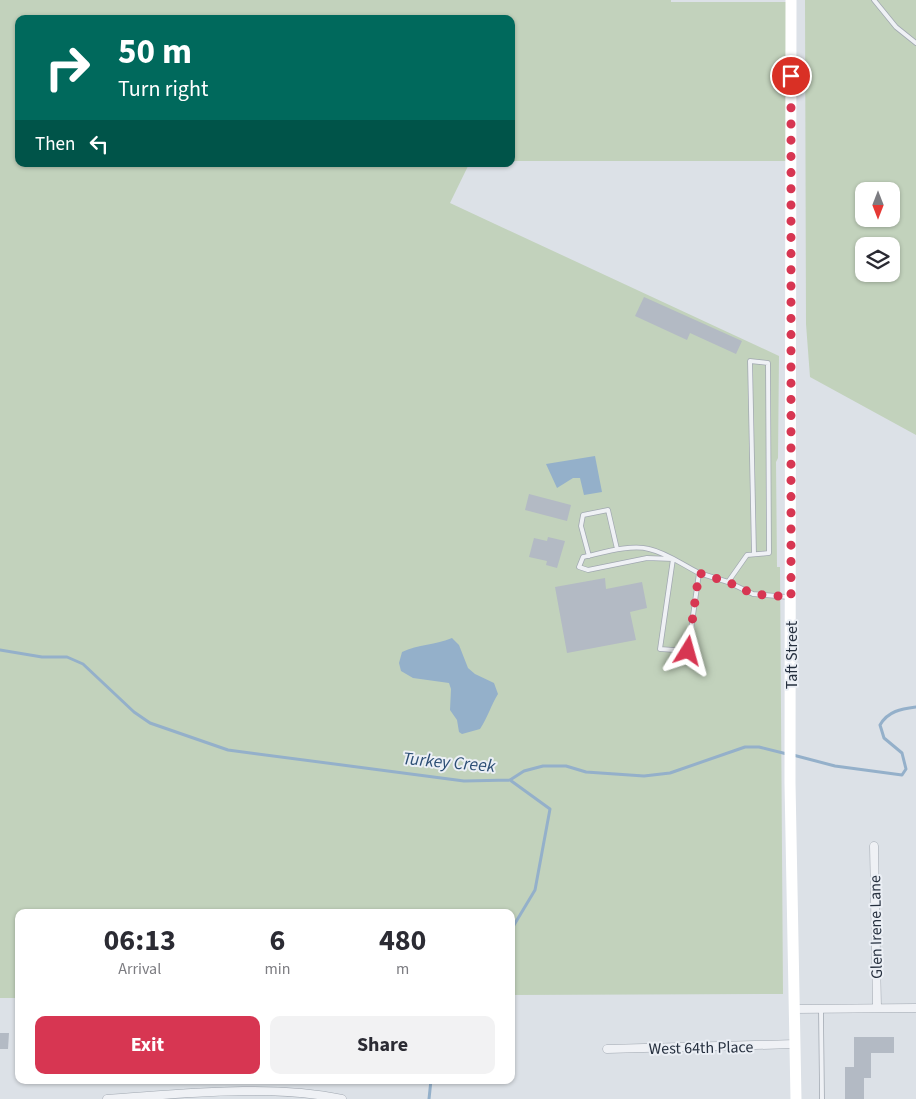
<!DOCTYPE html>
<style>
body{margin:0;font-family:"Source Sans 3",sans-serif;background:#f2f2f3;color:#2b2b33;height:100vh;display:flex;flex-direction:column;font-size:19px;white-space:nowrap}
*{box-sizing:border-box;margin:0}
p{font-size:16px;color:#7c7c81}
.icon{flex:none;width:28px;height:28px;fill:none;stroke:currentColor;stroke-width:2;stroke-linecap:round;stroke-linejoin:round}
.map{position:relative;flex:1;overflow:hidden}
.drawer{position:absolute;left:15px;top:909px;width:500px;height:175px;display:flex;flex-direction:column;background:#fff;border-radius:10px;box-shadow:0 1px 4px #0004}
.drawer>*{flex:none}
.banner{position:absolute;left:15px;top:15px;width:500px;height:152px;border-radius:10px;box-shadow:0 1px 4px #0004;background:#00695c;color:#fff;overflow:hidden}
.needle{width:32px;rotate:180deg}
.tools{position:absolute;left:855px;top:182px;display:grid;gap:10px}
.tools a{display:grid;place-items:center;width:45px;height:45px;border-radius:10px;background:#fff;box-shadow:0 1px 4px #0004;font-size:25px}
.pin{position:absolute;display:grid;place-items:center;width:42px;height:42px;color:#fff;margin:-21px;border:2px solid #fff;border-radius:50%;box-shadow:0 1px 5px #0007}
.me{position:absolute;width:55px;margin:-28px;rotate:8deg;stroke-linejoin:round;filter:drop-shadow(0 0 4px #0008)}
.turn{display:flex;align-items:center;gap:18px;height:105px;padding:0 20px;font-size:22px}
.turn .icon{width:65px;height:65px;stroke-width:2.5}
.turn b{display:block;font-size:35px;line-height:42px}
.then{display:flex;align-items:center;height:48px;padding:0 20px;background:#0003;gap:10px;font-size:19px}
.eta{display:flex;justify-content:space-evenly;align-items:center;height:85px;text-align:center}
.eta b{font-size:30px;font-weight:700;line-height:35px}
.primary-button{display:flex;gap:10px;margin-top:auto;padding:10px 20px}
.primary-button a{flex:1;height:58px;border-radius:10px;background:#d73652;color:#fff;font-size:20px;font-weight:700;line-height:58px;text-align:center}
.primary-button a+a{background:#f2f2f3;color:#2b2b33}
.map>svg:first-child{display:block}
.green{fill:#c2d2bc;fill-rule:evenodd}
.water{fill:#94b0ca}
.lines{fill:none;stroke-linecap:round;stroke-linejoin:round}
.stream{stroke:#94b0ca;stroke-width:3}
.building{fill:#b3bac4}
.service-casing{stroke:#a1a8b1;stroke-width:5.5}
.minor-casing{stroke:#a1a8b1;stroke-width:9}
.service{stroke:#eff1f5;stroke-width:4}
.minor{stroke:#eff1f5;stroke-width:8}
.secondary{stroke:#fff;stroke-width:11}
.route{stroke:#d73652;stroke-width:9;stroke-dasharray:0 16.2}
.labels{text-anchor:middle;stroke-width:4;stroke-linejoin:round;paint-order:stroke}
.street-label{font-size:16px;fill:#252f3e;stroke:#ebeff5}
.water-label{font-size:18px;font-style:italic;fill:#2c4e75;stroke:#ebeff5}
</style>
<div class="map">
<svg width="916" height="1099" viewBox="0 0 916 1099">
<rect width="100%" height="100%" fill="#dce1e7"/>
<path class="green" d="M 0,0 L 671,0 L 671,2 L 787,2 L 788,161 L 511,161 L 511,19 L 19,19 L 19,164 L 469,164 L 450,203 L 779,356 L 778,458 L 776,462 L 777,567 L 780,567 L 783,994 L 511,995 L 511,912 L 19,912 L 19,998 L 0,998 Z
M 805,0 L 916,0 L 916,435 L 810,377 L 806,324 ZM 864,191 L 891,191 L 891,219 L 864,219 ZM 864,246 L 891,246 L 891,274 L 864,274 Z"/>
<path class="water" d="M 595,456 L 602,492 L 584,495 L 580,478 L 573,478 L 557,488 L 546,464 Z
M 452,638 L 459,645 L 468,668 L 475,674 L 494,683 L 498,694 C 491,705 488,717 480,729 L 462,734 L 459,732 L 457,720 L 450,710 L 451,689 L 449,683 L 413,678 L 401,671 L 399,663 L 402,652 C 418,644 436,645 452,638 Z"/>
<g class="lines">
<path class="stream" d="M 0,650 L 42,657 L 67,657 L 83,664 L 134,712 L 150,723 L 228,750 L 464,781 L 510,780 L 524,771 L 543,766 L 566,766 L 586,772 L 644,776 L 670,773 L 745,747 L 759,747 L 787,754
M 793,755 L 835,766 L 902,775 L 906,769 L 902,753 L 884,738 L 880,725 C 888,711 901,709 916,707
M 510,780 L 550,809 L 535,890 L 511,930
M 429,1099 L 431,1080"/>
</g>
<path class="building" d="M 644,297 L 742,341 L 736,354 L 690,333 L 687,340 L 635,316 Z
M 529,494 L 571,505 L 567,521 L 525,510 Z
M 548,537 L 565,541 L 557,568 L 546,565 L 547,561 L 529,557 L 534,538 L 547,541 Z
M 605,578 L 606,589 L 642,582 L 647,608 L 630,612 L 636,640 L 567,653 L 555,587 Z
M 0,1033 L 9,1033 L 8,1049 L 0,1049 Z
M 854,1037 L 894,1037 L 894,1053 L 871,1053 L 871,1078 L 864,1078 L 864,1099 L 845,1099 L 845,1067 L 854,1067 Z"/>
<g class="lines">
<g class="service-casing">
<path id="service" d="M 874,0 L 896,27 L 916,43
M 589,556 L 581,526 L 583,515 L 608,510 L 617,549
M 673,559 L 660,649 L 688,651 L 699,573 L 728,582 L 753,594 L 788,597
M 673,559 L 647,558 L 588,570 L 579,567 L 583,557 C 602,553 631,544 649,549 C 667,553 683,565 699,573
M 728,582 L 747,555 L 769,553 L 768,363 L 750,361 L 754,554
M 821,1009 L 822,1099"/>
</g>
<g class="minor-casing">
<path id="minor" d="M 874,846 L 877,1008
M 794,1009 L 916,1008
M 607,1049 L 795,1044
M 107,1099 C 182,1094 269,1084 342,1099"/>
</g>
<use href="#service" class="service"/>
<use href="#minor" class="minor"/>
<path class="secondary" d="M 791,0 L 790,783 L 796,1099"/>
</g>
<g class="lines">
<path class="route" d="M 688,651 L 699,573 L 728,582 L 753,594 L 791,597 L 791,76"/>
</g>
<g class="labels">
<g class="street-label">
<text transform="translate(791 655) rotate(-90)" y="6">Taft Street</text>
<text transform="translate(875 927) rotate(-91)" y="6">Glen Irene Lane</text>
<text transform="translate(701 1047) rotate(-1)" y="6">West 64th Place</text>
</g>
<g class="water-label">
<text transform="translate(449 762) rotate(5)" y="6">Turkey Creek</text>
</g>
</g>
</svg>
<div class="tools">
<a><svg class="needle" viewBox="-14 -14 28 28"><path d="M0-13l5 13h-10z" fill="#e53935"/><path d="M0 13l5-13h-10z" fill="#7c7c81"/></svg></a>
<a><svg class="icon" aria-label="layers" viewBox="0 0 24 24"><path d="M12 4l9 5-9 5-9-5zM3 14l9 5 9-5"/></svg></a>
</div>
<div class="pin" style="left:791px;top:76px;background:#d93025"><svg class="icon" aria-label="arrive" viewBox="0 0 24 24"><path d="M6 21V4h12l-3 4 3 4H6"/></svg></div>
<svg class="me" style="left:688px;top:651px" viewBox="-20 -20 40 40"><path d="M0-17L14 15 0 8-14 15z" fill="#d73652" stroke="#fff" stroke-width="4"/></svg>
<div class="banner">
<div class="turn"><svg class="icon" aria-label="right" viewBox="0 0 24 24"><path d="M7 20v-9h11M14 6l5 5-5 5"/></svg><div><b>50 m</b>Turn right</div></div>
<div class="then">Then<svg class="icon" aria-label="left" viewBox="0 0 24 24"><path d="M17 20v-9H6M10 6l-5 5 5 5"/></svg></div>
</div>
<section class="drawer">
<div class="eta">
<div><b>06:13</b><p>Arrival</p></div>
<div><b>6</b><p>min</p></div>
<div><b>480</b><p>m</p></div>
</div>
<div class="primary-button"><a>Exit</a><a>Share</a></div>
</section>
</div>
